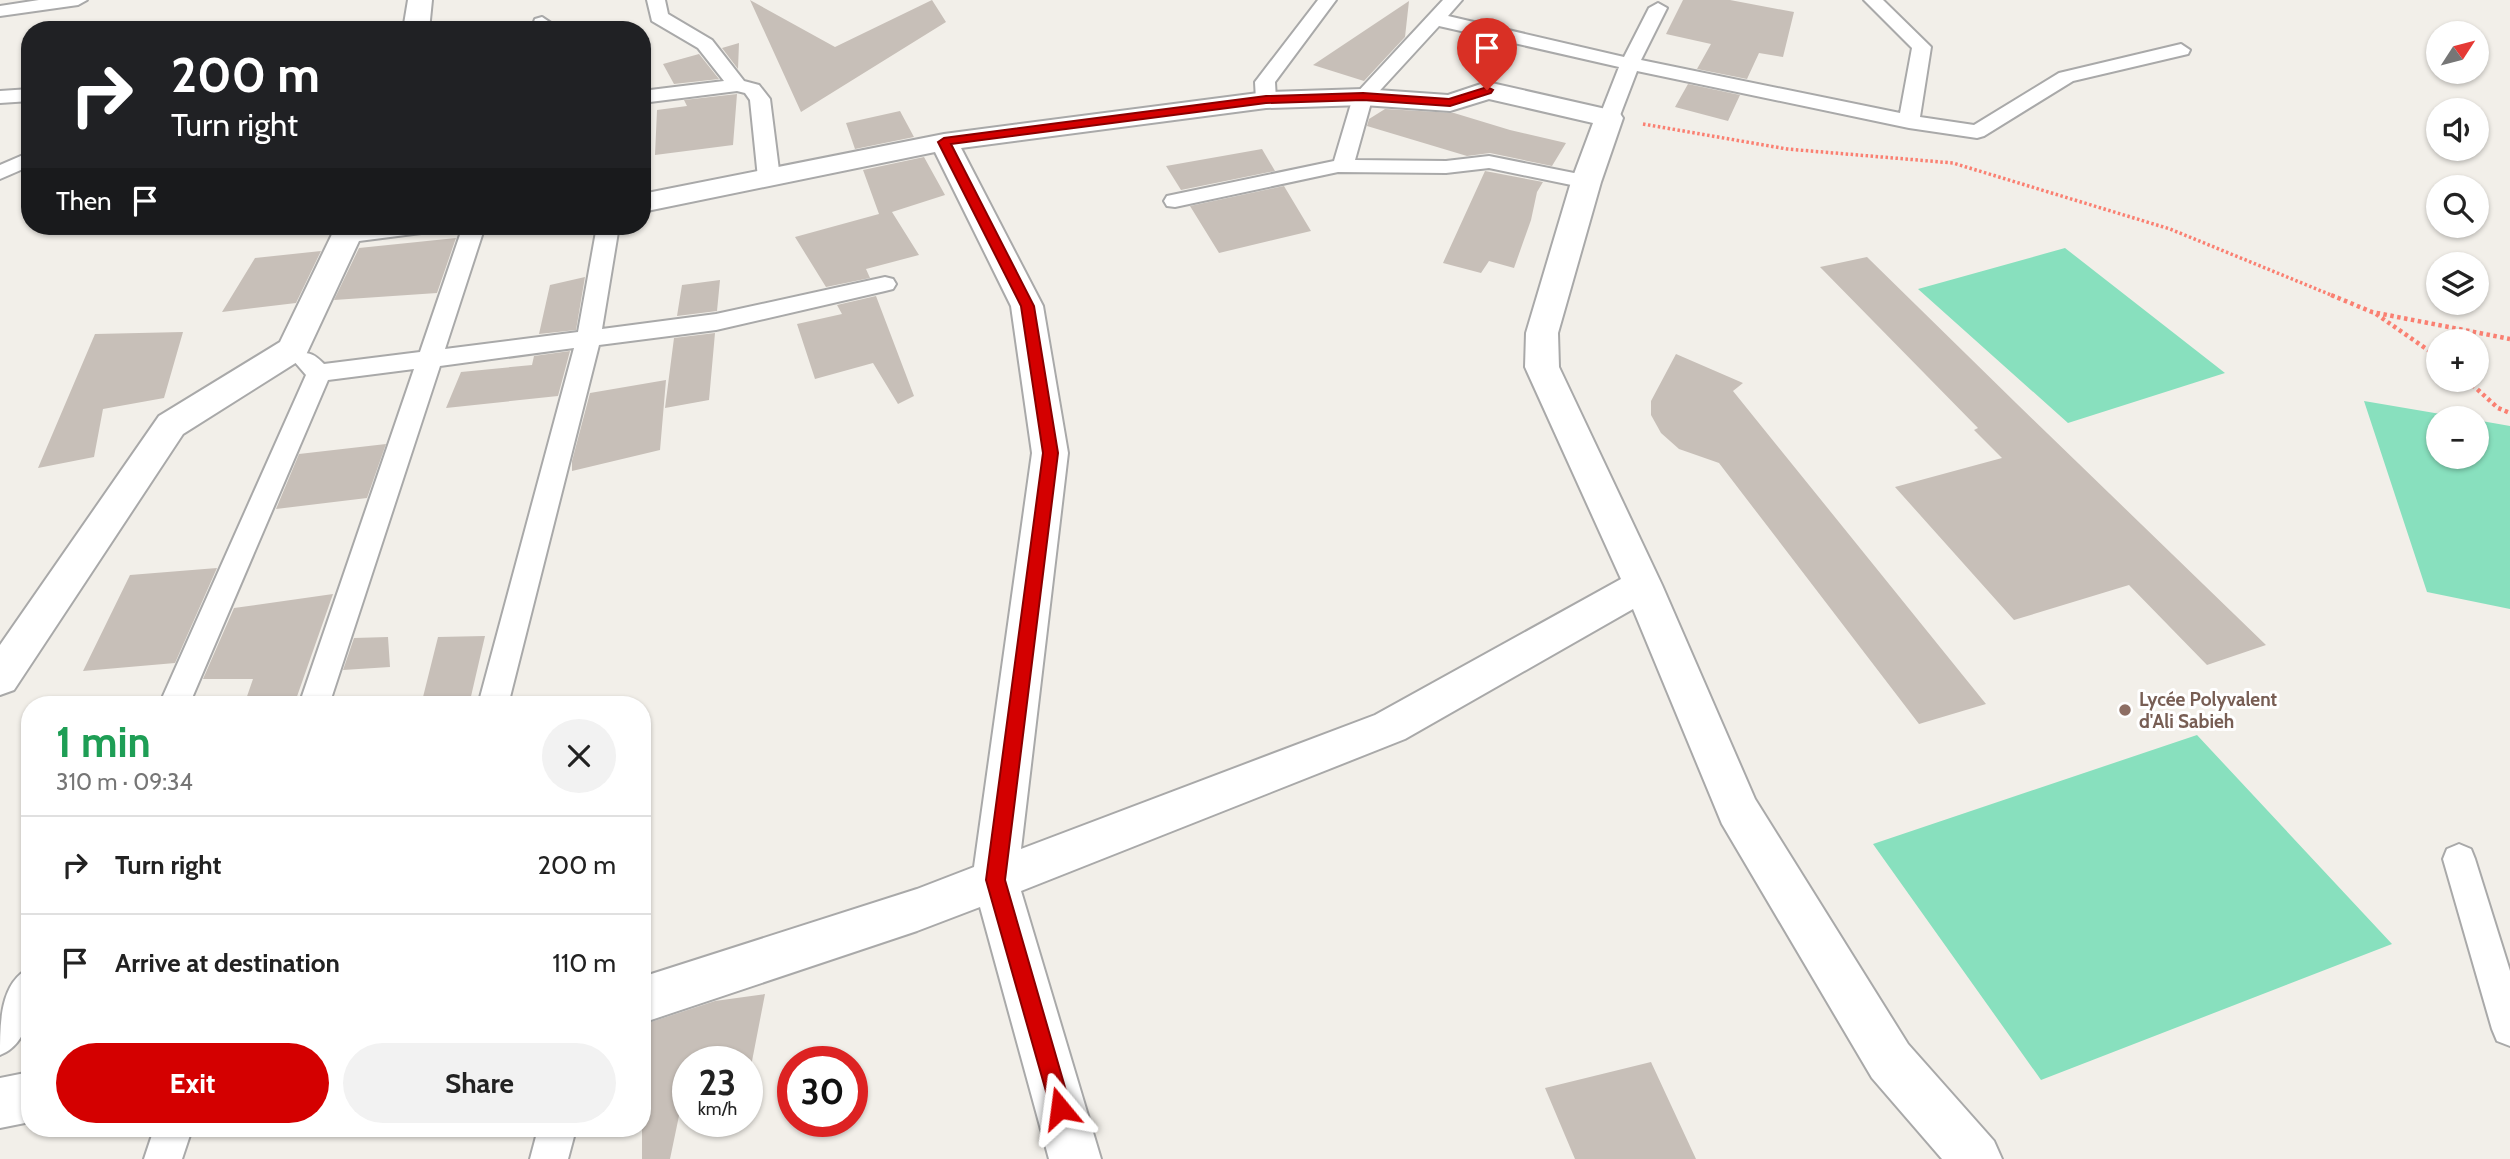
<!DOCTYPE html>
<meta charset="utf-8">
<style>
body{margin:0;font-family:Cabin,sans-serif;background:#f2f2f2;color:#222;height:100vh;display:flex;flex-direction:column;font-size:26px;white-space:nowrap}
*{box-sizing:border-box;margin:0}
p{font-size:23px;color:#767676}
.icon{flex:none;width:38px;height:38px;fill:none;stroke:currentColor;stroke-width:2;stroke-linecap:round;stroke-linejoin:round}
.map{position:relative;flex:1;overflow:hidden}
.details{position:absolute;left:21px;top:696px;width:630px;height:441px;display:flex;flex-direction:column;background:#fff;border-radius:28px;box-shadow:0 2px 5px #0004}
.details>*{flex:none}
.hud{position:absolute;left:21px;top:21px;width:630px;height:214px;border-radius:28px;box-shadow:0 2px 5px #0004;background:#202124;color:#fff;overflow:hidden}
.needle{width:46px;rotate:54deg}
.buttons{position:absolute;left:2426px;top:21px;display:grid;gap:14px}
.buttons a{display:grid;place-items:center;width:63px;height:63px;border-radius:50%;background:#fff;box-shadow:0 2px 5px #0004;font-size:35px}
.speed{position:absolute;left:672px;top:1046px;display:flex;gap:14px;font-size:35px;font-weight:700;text-align:center}
.speed>*{display:grid;place-content:center;width:91px;height:91px;border-radius:50%;background:#fff;box-shadow:0 2px 5px #0004;line-height:1}
.speed small{font-size:18px;font-weight:400}
.speed .limit{border:10px solid #d22;background:#fff;color:#111}
.pin{position:absolute;display:grid;place-items:center;width:60px;height:60px;color:#fff;margin:-72px -30px;border-radius:50% 50% 50% 0;rotate:-45deg;box-shadow:0 0 7px #0007}
.pin .icon{rotate:45deg}
.me{position:absolute;width:77px;margin:-38px;rotate:344deg;stroke-linejoin:round;filter:drop-shadow(0 0 5px #0008)}
.turn{display:flex;align-items:center;gap:24px;height:147px;padding:0 35px;font-size:32px}
.turn .icon{width:91px;height:91px;stroke-width:2.5}
.turn b{display:block;font-size:49px;line-height:60px}
.then{display:flex;align-items:center;height:66px;padding:0 35px;background:#0003;gap:14px;font-size:26px}
.round{display:grid;place-items:center;flex:none;width:74px;height:74px;border-radius:37px;background:#f2f2f2}
.headline{display:flex;align-items:center;justify-content:space-between;height:119px;padding:0 35px}
h1{font-size:42px;font-weight:700;line-height:52px;color:#1e9e55}
.action{display:flex;gap:14px;margin-top:auto;padding:14px 35px}
.action a{flex:1;height:80px;border-radius:42px;background:#d40000;color:#fff;font-size:28px;font-weight:700;line-height:80px;text-align:center}
.action a+a{background:#f2f2f2;color:#222}
ul{padding:0;list-style:none}
li{display:flex;align-items:center;gap:21px;height:98px;padding:0 35px;border-top:2px solid #e0e0e0}
li div{flex:1}
li b{display:block;font-size:26px}
li em{font-style:normal}
.map>svg:first-child{display:block}
.pitch{fill:#88e0be}
.building{fill:#c7bfb8}
.lines{fill:none;stroke-linecap:round;stroke-linejoin:round}
.service-casing{stroke:#a9a9a9;stroke-width:4}
.minor-casing{stroke:#a9a9a9;stroke-width:4}
.path-far1{stroke:#fa8072;stroke-width:3.5;stroke-dasharray:2.5 2.5;stroke-linecap:butt}
.path{stroke:#fa8072;stroke-width:4.5;stroke-dasharray:3.5 3.5;stroke-linecap:butt}
.service{fill:#fff;fill-rule:evenodd}
.minor{fill:#fff;fill-rule:evenodd}
.route{fill:#d40000;stroke:#8a0000;stroke-width:2}
.education-dot{fill:#8d6e63;stroke:#fff;stroke-width:2.5}
.labels{text-anchor:middle;stroke-width:6;stroke-linejoin:round;paint-order:stroke}
.education-label{font-size:19px;font-weight:bold;fill:#785e54;stroke:#fff;text-anchor:start}
</style>
<div class="map">
<svg width="2510" height="1159" viewBox="0 0 2510 1159">
<rect width="100%" height="100%" fill="#f2efe9"/>
<path class="pitch" d="M 2065,248 L 2225,373 L 2068,423 L 1918,289 Z
M 2364,401 L 2464,418 L 2438,418 L 2438,457 L 2476,457 L 2476,420 L 2510,426 L 2510,609 L 2427,592 Z
M 2197,735 L 2392,944 L 2041,1080 L 1873,844 Z"/>
<path class="building" d="M 750,0 L 835,47 L 932,0 L 946,22 L 801,112 Z
M 1683,0 L 1730,0 L 1794,12 L 1783,57 L 1759,53 L 1747,79 L 1697,69 L 1711,44 L 1666,34 Z
M 1409,1 L 1405,37 L 1364,81 L 1313,65 Z
M 739,43 L 738,69 L 722,48 Z
M 699,54 L 719,79 L 674,84 L 663,64 Z
M 1688,84 L 1740,95 L 1728,121 L 1675,107 Z
M 737,94 L 733,145 L 655,155 L 657,110 L 687,106 L 684,100 Z
M 1385,109 L 1454,113 L 1510,130 L 1566,143 L 1552,166 L 1490,153 L 1467,156 L 1367,126 L 1369,119 Z
M 900,111 L 914,137 L 855,149 L 846,123 Z
M 1262,149 L 1275,171 L 1181,190 L 1166,166 Z
M 924,157 L 945,195 L 892,212 L 919,255 L 866,269 L 870,278 L 826,287 L 795,237 L 879,214 L 863,170 Z
M 1485,171 L 1543,182 L 1537,192 L 1531,220 L 1514,268 L 1489,261 L 1481,273 L 1443,263 Z
M 1284,186 L 1311,231 L 1219,253 L 1190,206 Z
M 456,238 L 437,293 L 334,300 L 359,248 Z
M 321,251 L 296,303 L 222,312 L 255,258 Z
M 1867,257 L 2016,403 L 2266,645 L 2207,665 L 2129,585 L 2014,620 L 1895,487 L 2002,458 L 1974,430 L 1978,428 L 1820,267 Z
M 585,277 L 576,330 L 539,334 L 550,285 Z
M 720,280 L 717,311 L 677,316 L 682,285 Z
M 876,296 L 914,396 L 898,404 L 873,363 L 815,379 L 797,324 L 842,314 L 837,305 Z
M 183,332 L 164,398 L 103,409 L 94,457 L 38,468 L 95,334 Z
M 715,333 L 709,400 L 665,408 L 674,338 Z
M 570,351 L 558,396 L 446,408 L 461,372 L 532,365 L 534,356 Z
M 1676,354 L 1743,383 L 1733,391 L 1986,704 L 1919,724 L 1719,463 L 1679,449 L 1661,433 L 1651,415 L 1651,401 Z
M 666,380 L 660,450 L 572,471 L 572,461 L 590,393 Z
M 386,444 L 367,498 L 276,509 L 299,454 Z
M 217,568 L 175,663 L 83,671 L 130,575 Z
M 333,594 L 294,705 L 244,705 L 253,679 L 203,679 L 234,608 Z
M 485,636 L 469,705 L 421,705 L 438,637 Z
M 388,637 L 390,667 L 343,670 L 354,638 Z
M 765,994 L 747,1087 L 747,1062 L 688,1062 L 688,1110 L 680,1111 L 670,1159 L 642,1159 L 642,1025 L 715,1001 Z
M 1651,1062 L 1696,1159 L 1575,1159 L 1545,1088 Z"/>
<g class="lines">
<g class="service-casing">
<path id="service" d="M 39,0 L 87,0 L 78,5 L 0,16 L 0,6 Z
M 647,0 L 665,0 L 668,14 L 712,40 L 744,81 L 759,85 L 770,99 L 780,178 L 776,182 L 762,182 L 758,178 L 750,100 L 745,93 L 737,91 L 642,103 L 642,91 L 724,81 L 698,48 L 652,21 Z
M 1318,0 L 1336,0 L 1275,82 L 1276,100 L 1273,104 L 1259,104 L 1256,100 L 1255,82 Z
M 1443,0 L 1462,0 L 1448,16 L 1624,57 L 1649,8 L 1658,3 L 1667,8 L 1641,60 L 1900,113 L 1912,48 L 1864,0 L 1883,0 L 1931,47 L 1920,117 L 1974,125 L 2059,73 L 2181,44 L 2190,50 L 2188,54 L 2073,81 L 1984,136 L 1977,138 L 1909,128 L 1637,71 L 1619,118 L 1616,122 L 1602,122 L 1599,118 L 1619,67 L 1439,26 L 1372,99 L 1355,160 L 1446,161 L 1489,156 L 1594,177 L 1597,182 L 1594,187 L 1586,188 L 1489,168 L 1446,173 L 1338,172 L 1175,207 L 1167,206 L 1164,201 L 1167,196 L 1334,161 L 1353,97 Z
M 542,17 L 551,23 L 549,30 L 531,30 L 535,19 Z
M 30,89 L 30,101 L 0,103 L 0,91 Z
M 30,152 L 30,166 L 0,179 L 0,165 Z
M 463,226 L 485,226 L 445,349 L 578,332 L 597,226 L 619,226 L 602,329 L 716,314 L 885,277 L 893,279 L 896,284 L 893,289 L 885,291 L 716,330 L 599,345 L 508,705 L 478,705 L 574,348 L 440,366 L 329,705 L 299,705 L 414,369 L 328,380 L 189,705 L 159,705 L 306,375 L 293,360 L 296,354 C 310,351 315,355 324,364 L 420,352 Z
M 2459,844 L 2471,849 L 2475,859 L 2510,971 L 2510,1046 L 2497,1041 L 2492,1029 L 2443,859 L 2447,849 Z
M 30,968 C 30,1000 34,1041 0,1055 C 0,1023 0,982 30,968 Z
M 154,1129 L 192,1129 L 182,1159 L 144,1159 Z
M 538,1129 L 576,1129 L 568,1159 L 530,1159 Z"/>
</g>
<g class="minor-casing">
<path id="minor" d="M 408,0 L 432,0 L 429,30 L 403,30 Z
M 1487,82 L 1619,112 L 1623,118 L 1601,182 L 1558,333 L 1559,367 L 1662,585 L 1755,799 L 1908,1044 L 1994,1141 L 2002,1159 L 1942,1159 L 1872,1078 L 1722,824 L 1633,609 L 1405,739 L 1021,891 L 1101,1159 L 1049,1159 L 980,907 L 917,931 L 642,1023 L 642,977 L 917,889 L 974,867 L 1032,453 L 1011,306 L 935,152 L 642,212 L 642,194 L 944,134 L 1266,92 L 1363,89 L 1448,95 ZM 1489,99 L 1593,123 L 1571,182 L 1526,333 L 1525,367 L 1621,579 L 1375,715 L 1021,849 L 1068,453 L 1043,306 L 961,148 L 1266,108 L 1363,105 L 1450,111 Z
M 336,226 L 433,226 L 429,232 L 359,241 L 305,357 L 183,434 L 14,690 L 0,695 L 0,645 L 159,416 L 280,342 Z
M 30,1072 L 30,1122 L 0,1128 L 0,1078 Z"/>
</g>
<path class="path-far1" d="M 1643,124 L 1787,149 L 1953,163 L 2170,229 L 2336,297"/>
<path class="path" d="M 2331,295 L 2372,312 L 2510,339
M 2376,314 L 2438,357
M 2467,380 L 2498,408 L 2510,413"/>
<use href="#service" class="service"/>
<use href="#minor" class="minor"/>
</g>
<path class="route" d="M 1487,87 L 1493,90 L 1491,93 L 1450,106 L 1363,100 L 1266,103 L 951,144 L 1034,306 L 1058,453 L 1005,880 L 1071,1108 L 1068,1116 L 1060,1119 L 1053,1116 L 986,880 L 1043,453 L 1021,306 L 938,142 L 944,138 L 1266,96 L 1363,93 L 1449,99 Z"/>
<circle class="education-dot" cx="2125" cy="710" r="7"/>
<g class="labels">
<g class="education-label">
<text x="2139" y="706">Lycée Polyvalent<tspan x="2139" dy="22">d'Ali Sabieh</tspan></text>
</g>
</g>
</svg>
<div class="buttons">
<a><svg class="needle" viewBox="-14 -14 28 28"><path d="M0-13l5 13h-10z" fill="#e53935"/><path d="M0 13l5-13h-10z" fill="#767676"/></svg></a>
<a><svg class="icon" aria-label="sound" viewBox="0 0 24 24"><path d="M4 9h4l5-4v14l-5-4H4zM17 9q2 3 0 6"/></svg></a>
<a><svg class="icon" aria-label="search" viewBox="0 0 24 24"><circle cx="10" cy="10" r="6"/><path d="M15 15l6 6"/></svg></a>
<a><svg class="icon" aria-label="layers" viewBox="0 0 24 24"><path d="M12 4l9 5-9 5-9-5zM3 14l9 5 9-5"/></svg></a>
<a>+</a>
<a>−</a>
</div>
<div class="speed"><div>23<small>km/h</small></div><div class="limit">30</div></div>
<div class="pin" style="left:1487px;top:90px;background:#d93025"><svg class="icon" aria-label="arrive" viewBox="0 0 24 24"><path d="M6 21V4h12l-3 4 3 4H6"/></svg></div>
<svg class="me" style="left:1060px;top:1108px" viewBox="-20 -20 40 40"><path d="M0-17L14 15 0 8-14 15z" fill="#d40000" stroke="#fff" stroke-width="4"/></svg>
<div class="hud">
<div class="turn"><svg class="icon" aria-label="right" viewBox="0 0 24 24"><path d="M7 20v-9h11M14 6l5 5-5 5"/></svg><div><b>200 m</b>Turn right</div></div>
<div class="then">Then<svg class="icon" aria-label="arrive" viewBox="0 0 24 24"><path d="M6 21V4h12l-3 4 3 4H6"/></svg></div>
</div>
<section class="details">
<div class="headline"><div><h1>1 min</h1><p>310 m · 09:34</p></div><a class="round"><svg class="icon" aria-label="close" viewBox="0 0 24 24"><path d="M6 6l12 12M18 6L6 18"/></svg></a></div>
<ul>
<li><svg class="icon" aria-label="right" viewBox="0 0 24 24"><path d="M7 20v-9h11M14 6l5 5-5 5"/></svg><div><b>Turn right</b></div><em>200 m</em></li>
<li><svg class="icon" aria-label="arrive" viewBox="0 0 24 24"><path d="M6 21V4h12l-3 4 3 4H6"/></svg><div><b>Arrive at destination</b></div><em>110 m</em></li>
</ul>
<div class="action"><a>Exit</a><a>Share</a></div>
</section>
</div>
